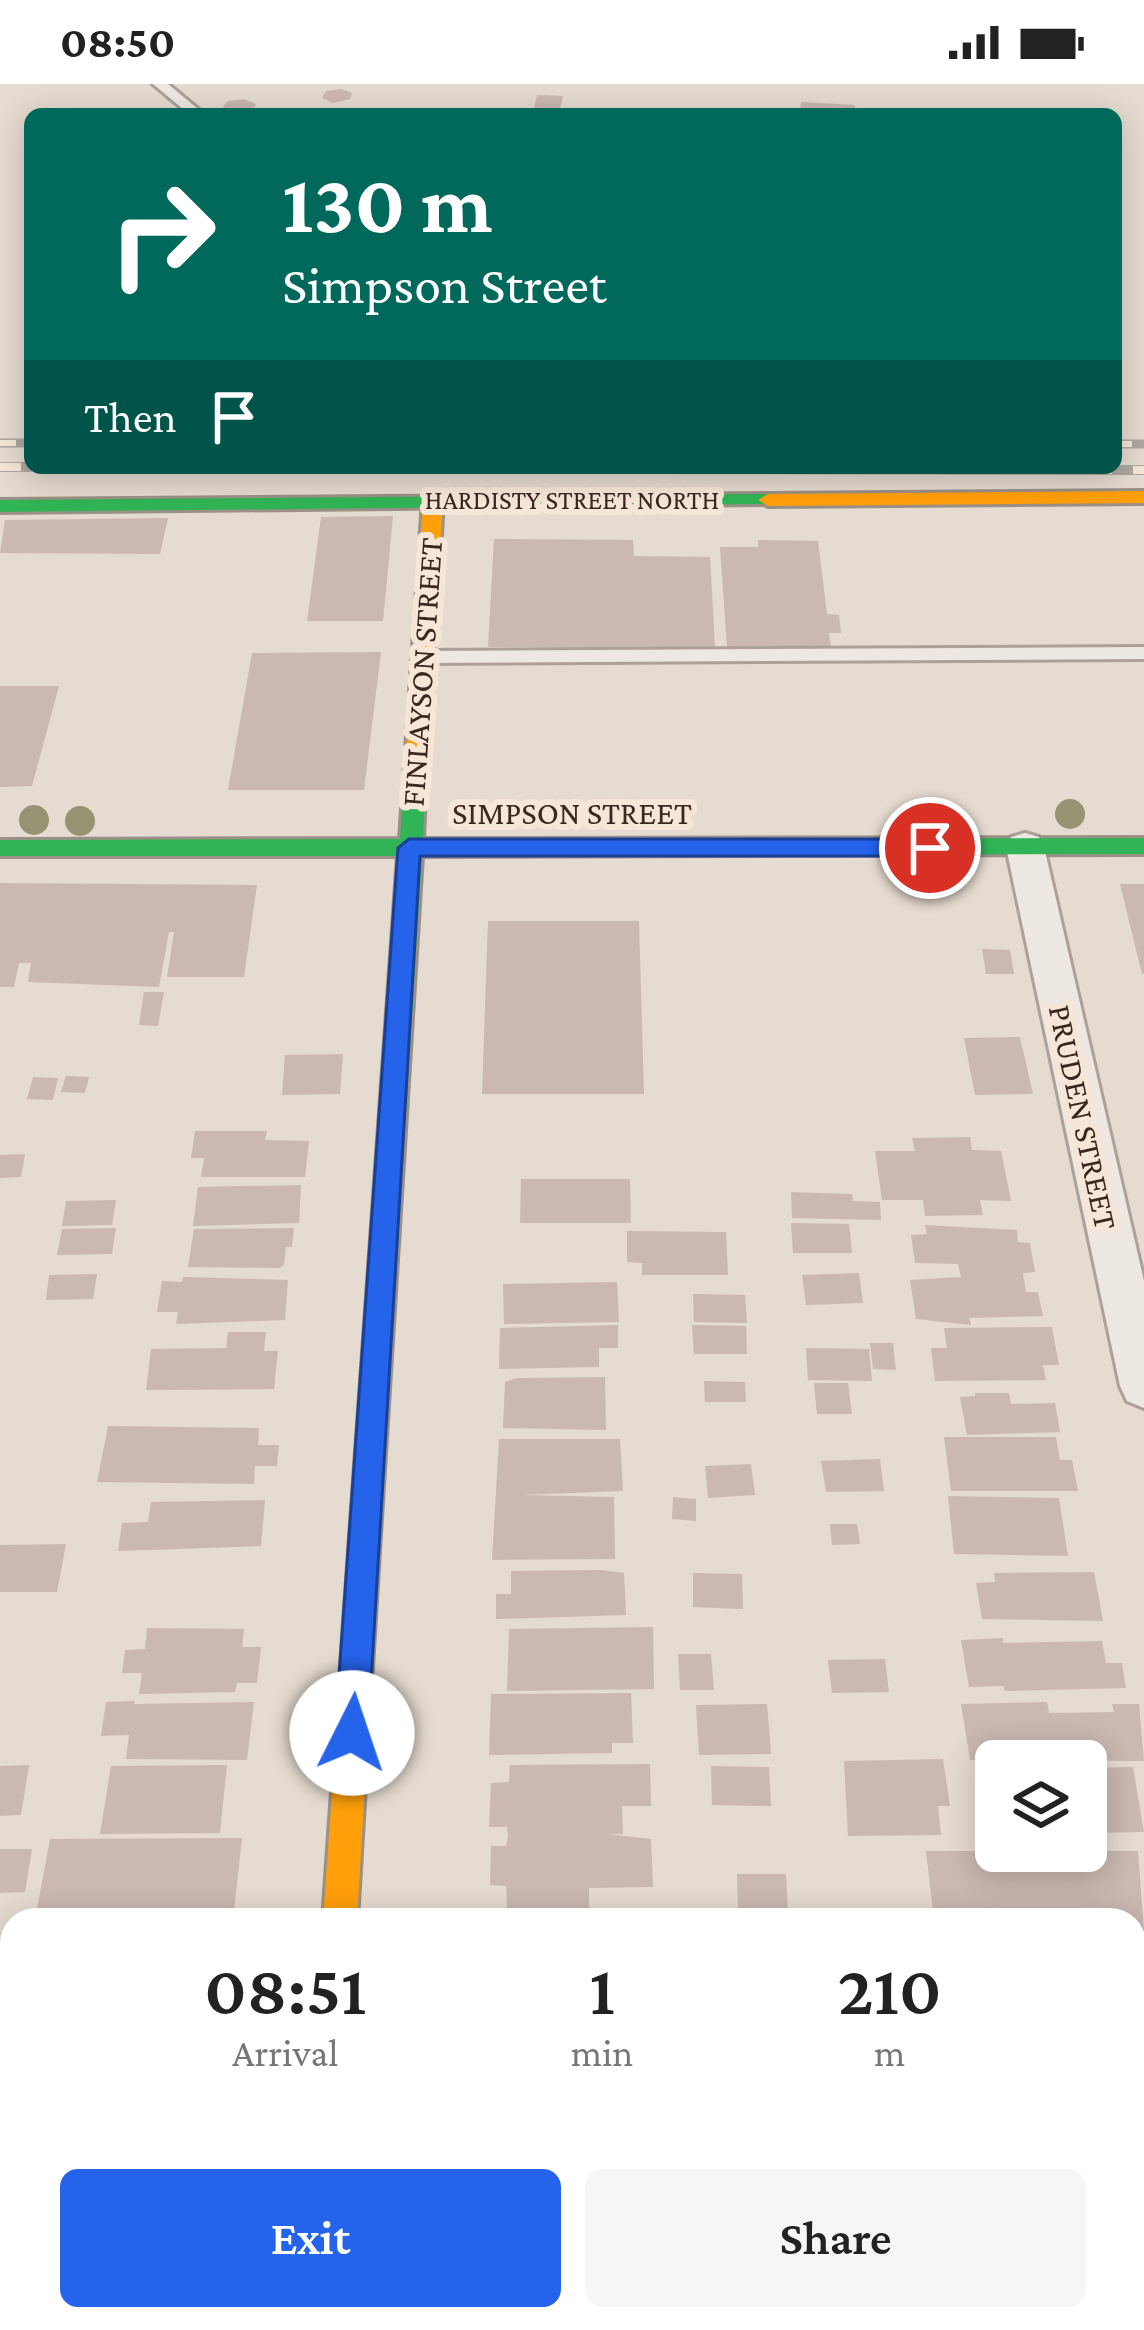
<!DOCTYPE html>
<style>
body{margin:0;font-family:"Crimson Pro",serif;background:#f6f6f6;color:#222;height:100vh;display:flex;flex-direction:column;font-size:45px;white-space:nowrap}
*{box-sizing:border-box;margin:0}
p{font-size:39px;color:#767676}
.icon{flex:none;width:66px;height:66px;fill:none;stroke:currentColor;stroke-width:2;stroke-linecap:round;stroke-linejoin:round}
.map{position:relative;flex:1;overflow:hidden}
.drawer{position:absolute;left:0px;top:1824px;width:1146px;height:423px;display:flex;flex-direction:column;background:#fff;border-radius:36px 36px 0 0;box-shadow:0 6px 30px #0003}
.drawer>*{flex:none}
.hud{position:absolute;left:24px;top:24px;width:1098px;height:366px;border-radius:18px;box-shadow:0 6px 30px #0003;background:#00695c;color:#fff;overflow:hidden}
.tools{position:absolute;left:975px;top:1656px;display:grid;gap:24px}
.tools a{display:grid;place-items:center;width:132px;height:132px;border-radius:18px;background:#fff;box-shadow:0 6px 30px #0003;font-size:60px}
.pin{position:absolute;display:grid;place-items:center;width:102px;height:102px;color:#fff;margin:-51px;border:6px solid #fff;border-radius:50%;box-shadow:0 3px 12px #0007}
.me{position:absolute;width:132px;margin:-66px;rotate:4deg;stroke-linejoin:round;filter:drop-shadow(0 0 9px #0008)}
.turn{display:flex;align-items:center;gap:42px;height:252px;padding:0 60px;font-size:54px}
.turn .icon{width:156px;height:156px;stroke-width:2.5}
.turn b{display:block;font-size:84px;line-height:102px}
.then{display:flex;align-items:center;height:114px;padding:0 60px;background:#0003;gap:24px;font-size:45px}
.eta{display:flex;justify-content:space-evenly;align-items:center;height:204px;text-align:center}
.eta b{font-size:72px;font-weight:600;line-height:84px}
.action{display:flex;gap:24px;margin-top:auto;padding:24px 60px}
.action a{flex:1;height:138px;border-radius:18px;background:#2563eb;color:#fff;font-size:48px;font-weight:600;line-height:138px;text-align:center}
.action a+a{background:#f6f6f6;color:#222}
.status{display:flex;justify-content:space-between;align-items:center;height:84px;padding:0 60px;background:#fff;direction:ltr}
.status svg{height:33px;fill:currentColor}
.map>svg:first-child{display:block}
.building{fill:#cab8b1}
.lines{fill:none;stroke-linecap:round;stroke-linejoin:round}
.lane-casing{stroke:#aca098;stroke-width:6}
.street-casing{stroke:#aca098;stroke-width:6}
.fast-casing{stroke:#9b9088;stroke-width:6}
.slow-casing{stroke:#9b9088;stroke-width:6}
.lane{fill:#eee8e2;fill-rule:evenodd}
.street{fill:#eee8e2;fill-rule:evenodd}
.fast{fill:#30b455;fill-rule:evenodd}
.slow{fill:#ff9f0a;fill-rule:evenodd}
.rail-far1-casing{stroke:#aea6a1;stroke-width:9}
.rail-casing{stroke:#aea6a1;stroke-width:10}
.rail-far1{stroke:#f6e6d7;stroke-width:6;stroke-dasharray:16;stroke-linecap:butt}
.rail{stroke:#f6e6d7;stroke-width:8;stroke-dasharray:21;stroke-linecap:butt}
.tree{fill:#979272}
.route{fill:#2563eb;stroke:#184099;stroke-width:3}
.labels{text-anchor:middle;stroke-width:12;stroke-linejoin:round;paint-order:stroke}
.far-street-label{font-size:27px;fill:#3b2720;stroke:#f6e6d7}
.street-label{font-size:33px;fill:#3b2720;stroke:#f6e6d7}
</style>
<div class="status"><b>08:50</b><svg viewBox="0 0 49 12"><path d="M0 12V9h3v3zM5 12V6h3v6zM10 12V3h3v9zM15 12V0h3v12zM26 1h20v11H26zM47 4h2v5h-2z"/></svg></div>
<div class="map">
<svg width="1144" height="2246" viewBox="0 0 1144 2246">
<rect width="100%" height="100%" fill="#e6dbd0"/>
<path class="building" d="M 341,5 L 352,9 L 350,15 L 333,19 L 322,14 L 326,7 Z
M 537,11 L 563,12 L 560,25 L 534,24 Z
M 244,15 L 256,20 L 253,27 L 231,30 L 222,25 L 227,17 Z
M 801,18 L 855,21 L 855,28 L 800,25 Z
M 393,432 L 383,537 L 307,537 L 321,433 Z
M 168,434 L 160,470 L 0,469 L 5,436 Z
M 494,455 L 633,456 L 634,472 L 710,473 L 715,563 L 488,563 Z
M 758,456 L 818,457 L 827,530 L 839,531 L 841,549 L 829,549 L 831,564 L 727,563 L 720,463 L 758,463 Z
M 381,568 L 364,706 L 228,706 L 252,569 Z
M 0,602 L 59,602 L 32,702 L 0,703 Z
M 0,799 L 257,801 L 244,893 L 167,893 L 174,848 L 169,848 L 159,903 L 28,898 L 31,879 L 19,879 L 14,903 L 0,903 Z
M 1120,800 L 1144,800 L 1144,890 L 1142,890 Z
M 488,837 L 639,837 L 644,1010 L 482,1010 Z
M 982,865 L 1010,866 L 1014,890 L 986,890 Z
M 144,908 L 164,908 L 158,942 L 139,941 Z
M 1020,953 L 1033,1010 L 975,1011 L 964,954 Z
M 343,970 L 340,1010 L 282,1011 L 285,971 Z
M 66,992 L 89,993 L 85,1009 L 61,1008 Z
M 33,993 L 58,994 L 53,1016 L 27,1015 Z
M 195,1047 L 267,1047 L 265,1056 L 309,1057 L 305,1093 L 201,1093 L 204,1074 L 191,1074 Z
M 970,1053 L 972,1066 L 1001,1067 L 1011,1117 L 980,1116 L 983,1131 L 925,1132 L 923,1116 L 882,1116 L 875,1067 L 915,1067 L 912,1054 Z
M 25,1070 L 21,1093 L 0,1094 L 0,1071 Z
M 521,1095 L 630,1095 L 631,1139 L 520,1139 Z
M 301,1101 L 299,1139 L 193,1142 L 198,1103 Z
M 791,1108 L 852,1110 L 853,1117 L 880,1118 L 881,1136 L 792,1134 Z
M 116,1116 L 112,1141 L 62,1142 L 66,1117 Z
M 791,1139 L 849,1140 L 852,1169 L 793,1169 Z
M 925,1141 L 1017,1146 L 1018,1158 L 1030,1159 L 1035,1188 L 1023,1189 L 1026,1208 L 1038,1208 L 1043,1232 L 969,1234 L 971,1241 L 916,1235 L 910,1196 L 961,1193 L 958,1180 L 915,1179 L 911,1151 L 927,1150 Z
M 116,1144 L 112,1170 L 57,1171 L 62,1145 Z
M 294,1144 L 292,1163 L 286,1163 L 284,1181 L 279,1184 L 188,1183 L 194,1145 Z
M 627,1147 L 726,1148 L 728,1191 L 642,1191 L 642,1179 L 627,1178 Z
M 859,1189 L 863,1219 L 806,1221 L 802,1191 Z
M 97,1190 L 93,1215 L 46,1216 L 49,1191 Z
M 183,1193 L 288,1196 L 285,1236 L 176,1240 L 178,1228 L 157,1228 L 162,1197 L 182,1198 Z
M 617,1198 L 619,1238 L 504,1240 L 503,1200 Z
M 693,1210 L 745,1211 L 747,1239 L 694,1238 Z
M 618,1241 L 618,1264 L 599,1264 L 599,1283 L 499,1285 L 500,1244 Z
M 692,1241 L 746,1242 L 747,1270 L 694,1270 Z
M 1052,1243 L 1059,1281 L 1043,1281 L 1046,1296 L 935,1297 L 931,1264 L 947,1264 L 944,1244 Z
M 228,1248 L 266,1248 L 264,1267 L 278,1267 L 274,1305 L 146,1306 L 151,1265 L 226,1264 Z
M 870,1259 L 893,1259 L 896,1286 L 873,1285 Z
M 806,1264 L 869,1265 L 872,1297 L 808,1296 Z
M 605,1293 L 606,1346 L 503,1344 L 505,1298 L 517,1294 Z
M 704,1297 L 745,1298 L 746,1318 L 705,1318 Z
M 814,1299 L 848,1299 L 852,1330 L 817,1330 Z
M 975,1309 L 1009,1309 L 1011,1320 L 1055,1319 L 1060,1348 L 967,1351 L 960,1313 L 975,1312 Z
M 108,1342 L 259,1344 L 258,1361 L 279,1361 L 277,1382 L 255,1382 L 254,1400 L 97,1398 Z
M 944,1353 L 1056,1353 L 1060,1376 L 1072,1376 L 1078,1407 L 951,1407 Z
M 499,1355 L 620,1355 L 623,1407 L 523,1411 L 614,1413 L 615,1475 L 492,1476 Z
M 880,1375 L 884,1407 L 826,1408 L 821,1377 Z
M 751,1380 L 755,1411 L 708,1414 L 705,1382 Z
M 948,1412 L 1059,1414 L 1068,1472 L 954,1470 Z
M 673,1413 L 696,1415 L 696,1437 L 672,1435 Z
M 265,1416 L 261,1462 L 118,1467 L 122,1439 L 148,1438 L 151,1418 Z
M 830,1440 L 857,1440 L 860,1460 L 832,1461 Z
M 66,1460 L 57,1508 L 0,1508 L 0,1461 Z
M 601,1486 L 624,1489 L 626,1531 L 496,1535 L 496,1510 L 511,1510 L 511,1487 Z
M 1094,1488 L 1103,1537 L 982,1535 L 976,1499 L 995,1498 L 994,1489 Z
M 693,1489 L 742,1490 L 743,1525 L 693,1523 Z
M 653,1543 L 654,1605 L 507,1607 L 509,1545 Z
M 147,1544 L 244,1545 L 242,1563 L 261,1563 L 257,1599 L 237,1599 L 235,1608 L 139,1610 L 142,1589 L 122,1589 L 125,1566 L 145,1565 Z
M 1003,1554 L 1003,1559 L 1102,1557 L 1106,1579 L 1122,1579 L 1126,1604 L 1005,1607 L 1003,1602 L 969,1603 L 961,1556 Z
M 678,1570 L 711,1570 L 714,1606 L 680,1606 Z
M 885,1575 L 889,1608 L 832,1609 L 828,1576 Z
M 631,1609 L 633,1659 L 612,1659 L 612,1669 L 489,1671 L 491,1610 Z
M 135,1617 L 134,1620 L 254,1618 L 247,1676 L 126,1675 L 129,1651 L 101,1652 L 106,1618 Z
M 1047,1618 L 1049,1629 L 1114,1628 L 1112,1620 L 1139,1620 L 1144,1677 L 970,1676 L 961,1620 Z
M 767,1620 L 771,1670 L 699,1671 L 696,1621 Z
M 943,1675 L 950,1722 L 938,1722 L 941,1751 L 848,1752 L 844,1677 Z
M 650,1680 L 651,1722 L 622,1722 L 623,1750 L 608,1750 L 651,1755 L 653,1803 L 589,1804 L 589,1824 L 507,1825 L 506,1802 L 490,1801 L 491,1762 L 506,1762 L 508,1752 L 507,1743 L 489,1743 L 491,1699 L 509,1698 L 510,1681 Z
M 29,1681 L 21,1731 L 0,1732 L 0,1682 Z
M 227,1681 L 220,1749 L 100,1750 L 111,1682 Z
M 711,1682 L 769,1683 L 771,1722 L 712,1721 Z
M 1133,1683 L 1144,1748 L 1086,1749 L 1086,1684 Z
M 976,1685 L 996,1685 L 996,1750 L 985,1750 Z
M 242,1754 L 233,1836 L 35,1836 L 50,1755 Z
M 0,1765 L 32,1765 L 25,1808 L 0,1809 Z
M 926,1767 L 1138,1767 L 1144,1848 L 1134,1848 L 1134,1836 L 934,1836 Z
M 737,1790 L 786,1790 L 788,1828 L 738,1828 Z
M 1142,2126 L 1144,2246 L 1116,2246 L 1114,2235 L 1134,2235 L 1134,2151 Z
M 73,2235 L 184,2235 L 183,2246 L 72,2246 Z
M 485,2235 L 619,2235 L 620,2240 L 648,2240 L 649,2246 L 485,2246 Z
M 886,2235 L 970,2235 L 971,2246 L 887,2246 Z
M 994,2235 L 1083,2235 L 1085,2246 L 996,2246 Z"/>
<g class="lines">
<g class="lane-casing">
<path id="lane" d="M 153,0 L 168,0 L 204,30 L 189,30 Z
M 1144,563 L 1144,575 L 422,579 L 413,573 L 422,567 Z"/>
</g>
<g class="street-casing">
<path id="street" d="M 1025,749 L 1039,753 L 1044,763 L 1144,1197 L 1144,1324 L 1127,1317 L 1120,1302 L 1006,763 L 1011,753 Z
M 0,1984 L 12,1984 L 12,2044 L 0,2044 Z
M 1134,1987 L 1144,1987 L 1144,2049 L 1134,2049 Z
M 280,2235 L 344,2235 L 344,2246 L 278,2246 Z"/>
</g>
<g class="fast-casing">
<path id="fast" d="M 768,410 L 775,412 L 775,420 L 0,428 L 0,416 Z
M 414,703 L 425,711 L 423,755 L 1144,754 L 1144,770 L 422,772 L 379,1467 L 375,1477 L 364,1482 L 353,1477 L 349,1467 L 398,772 L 0,772 L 0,756 L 400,755 L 403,711 Z"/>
</g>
<g class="slow-casing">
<path id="slow" d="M 1144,407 L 1144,419 L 768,422 L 758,416 L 768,410 Z
M 433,411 L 443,417 L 425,711 L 414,719 L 403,711 L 423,417 Z
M 364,1452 L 375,1457 L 379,1467 L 357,1836 L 323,1836 L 349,1467 L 353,1457 Z"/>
</g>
<use href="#lane" class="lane"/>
<use href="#street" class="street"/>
<use href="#fast" class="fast"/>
<use href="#slow" class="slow"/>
<g class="rail-far1-casing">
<path id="rail-far1" d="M 0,359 L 30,359
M 1116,360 L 1144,360"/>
</g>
<g class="rail-casing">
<path id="rail" d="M 0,383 L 30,383
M 125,384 L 1144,386"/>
</g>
<use href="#rail-far1" class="rail-far1"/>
<use href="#rail" class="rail"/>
</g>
<g class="tree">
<circle cx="1070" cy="730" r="15"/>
<circle cx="34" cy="736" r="15"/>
<circle cx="80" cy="737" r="15"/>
</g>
<path class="route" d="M 409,755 L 930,755 L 942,764 L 930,772 L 420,772 L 368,1649 L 363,1661 L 352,1666 L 340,1661 L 335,1649 L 398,764 Z"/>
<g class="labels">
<g class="far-street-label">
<text x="572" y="425">HARDISTY STREET NORTH</text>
</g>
<g class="street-label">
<text transform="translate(421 588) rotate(-86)" y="12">FINLAYSON STREET</text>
<text x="572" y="740">SIMPSON STREET</text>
<text transform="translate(1084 1033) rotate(78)" y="12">PRUDEN STREET</text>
</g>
</g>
</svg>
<div class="tools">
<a><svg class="icon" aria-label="layers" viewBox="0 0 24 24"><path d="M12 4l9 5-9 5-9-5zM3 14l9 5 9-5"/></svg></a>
</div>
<div class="pin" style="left:930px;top:764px;background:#d93025"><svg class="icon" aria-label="arrive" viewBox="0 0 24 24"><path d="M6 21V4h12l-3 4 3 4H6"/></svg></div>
<svg class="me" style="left:352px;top:1649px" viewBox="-20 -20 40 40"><circle r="19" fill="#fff"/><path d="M0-13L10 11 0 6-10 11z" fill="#2563eb"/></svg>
<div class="hud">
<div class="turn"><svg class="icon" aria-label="right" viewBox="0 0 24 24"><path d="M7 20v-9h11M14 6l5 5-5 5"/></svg><div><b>130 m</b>Simpson Street</div></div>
<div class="then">Then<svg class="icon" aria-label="arrive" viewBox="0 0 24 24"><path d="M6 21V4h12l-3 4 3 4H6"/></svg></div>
</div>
<section class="drawer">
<div class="eta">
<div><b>08:51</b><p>Arrival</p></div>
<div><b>1</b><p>min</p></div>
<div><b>210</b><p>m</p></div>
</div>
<div class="action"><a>Exit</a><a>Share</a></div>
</section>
</div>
